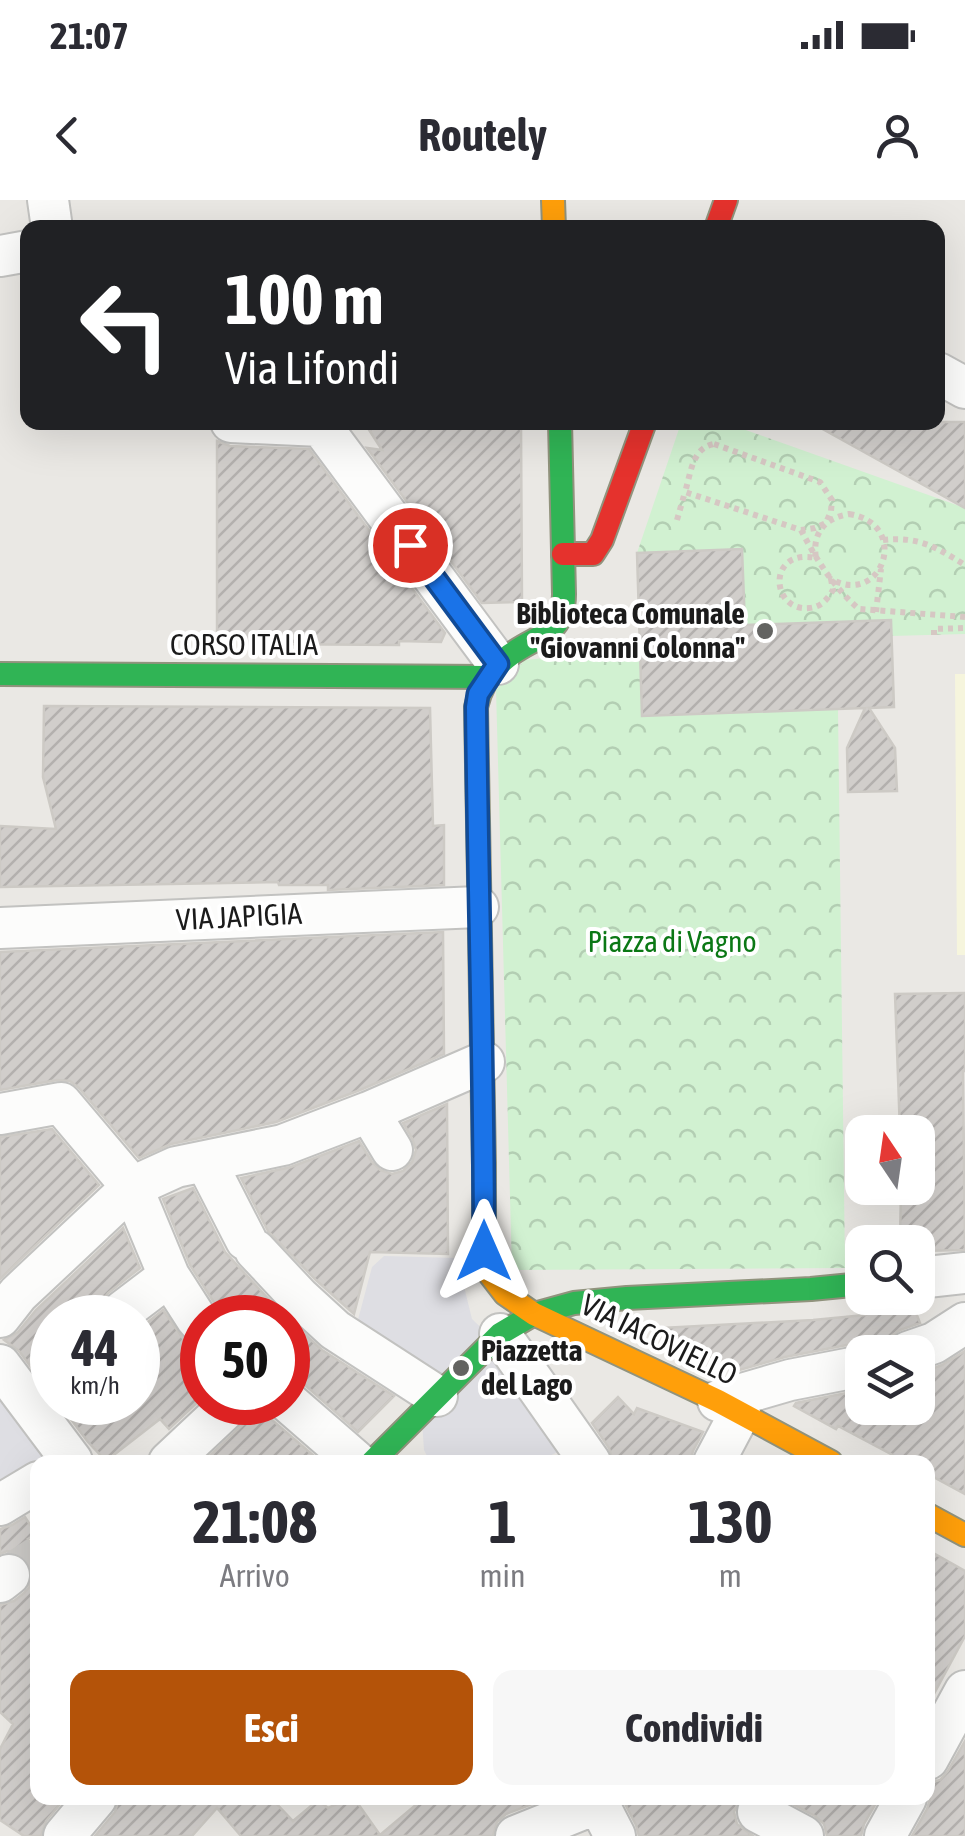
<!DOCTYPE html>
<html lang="it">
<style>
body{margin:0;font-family:"Asap Condensed",sans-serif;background:#f7f7f7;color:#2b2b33;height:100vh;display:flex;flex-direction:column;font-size:38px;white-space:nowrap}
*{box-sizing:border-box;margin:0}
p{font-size:32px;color:#7c7c81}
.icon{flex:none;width:55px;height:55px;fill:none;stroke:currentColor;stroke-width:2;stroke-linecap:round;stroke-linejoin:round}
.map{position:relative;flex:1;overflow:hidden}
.drawer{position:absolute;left:30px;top:1255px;width:905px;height:350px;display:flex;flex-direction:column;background:#fff;border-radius:20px;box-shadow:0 10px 40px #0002}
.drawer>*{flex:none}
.hud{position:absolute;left:20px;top:20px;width:925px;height:210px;border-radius:20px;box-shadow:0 10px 40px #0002;background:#202124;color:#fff;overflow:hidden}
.needle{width:65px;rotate:347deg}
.tools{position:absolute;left:845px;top:915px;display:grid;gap:20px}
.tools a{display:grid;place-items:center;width:90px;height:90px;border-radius:20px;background:#fff;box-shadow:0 10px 40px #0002;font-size:50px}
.speed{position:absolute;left:30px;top:1095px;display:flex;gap:20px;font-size:50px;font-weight:700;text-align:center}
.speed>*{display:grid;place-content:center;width:130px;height:130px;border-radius:50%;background:#fff;box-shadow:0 10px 40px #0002;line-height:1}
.speed small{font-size:25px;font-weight:400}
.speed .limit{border:15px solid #d22;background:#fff;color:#111}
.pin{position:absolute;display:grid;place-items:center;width:85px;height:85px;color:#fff;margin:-42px;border:5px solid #fff;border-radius:50%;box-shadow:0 2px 10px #0007}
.me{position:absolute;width:110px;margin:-55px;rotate:0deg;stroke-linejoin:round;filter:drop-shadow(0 0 8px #0008)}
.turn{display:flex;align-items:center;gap:35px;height:210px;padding:0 40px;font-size:45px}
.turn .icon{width:130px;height:130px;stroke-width:2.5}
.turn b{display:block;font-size:70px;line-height:85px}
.eta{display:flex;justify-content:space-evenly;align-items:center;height:170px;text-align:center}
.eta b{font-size:60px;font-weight:700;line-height:70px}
.cta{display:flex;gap:20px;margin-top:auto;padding:20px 40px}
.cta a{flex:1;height:115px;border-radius:20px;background:#b45309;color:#fff;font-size:40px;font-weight:700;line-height:115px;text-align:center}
.cta a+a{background:#f7f7f7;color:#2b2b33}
.status{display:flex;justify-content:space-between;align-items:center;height:70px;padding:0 50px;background:#fff;direction:ltr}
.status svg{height:28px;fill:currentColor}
header{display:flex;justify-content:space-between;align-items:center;height:130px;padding:0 40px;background:#fff;font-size:45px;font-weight:700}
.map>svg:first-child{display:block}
.education{fill:#f6f5dd}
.park{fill:url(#park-crowns)}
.plaza{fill:#dedee3}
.building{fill:url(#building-hatch);stroke:#cdcac5;stroke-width:2.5}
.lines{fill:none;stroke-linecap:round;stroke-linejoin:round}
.street-tunnel{stroke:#cbc9c6;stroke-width:40;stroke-dasharray:40 20;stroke-linecap:butt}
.street-casing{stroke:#c2c2c0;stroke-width:44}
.fast-casing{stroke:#91937d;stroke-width:26}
.slow-casing{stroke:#91937d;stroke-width:26}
.jam-casing{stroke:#91937d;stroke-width:26}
.path{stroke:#d6c7c3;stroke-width:6;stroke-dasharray:5 5;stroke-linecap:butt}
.street{stroke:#fcfcfb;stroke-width:40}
.fast{stroke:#30b455;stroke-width:22}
.slow{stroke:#ff9f0a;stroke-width:22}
.jam{stroke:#e5322d;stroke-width:22}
.route-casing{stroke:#114b97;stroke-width:25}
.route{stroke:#1a73e8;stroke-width:18}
.poi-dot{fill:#636361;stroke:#fff;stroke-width:4}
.labels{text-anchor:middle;stroke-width:8;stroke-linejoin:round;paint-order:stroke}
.poi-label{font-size:30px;font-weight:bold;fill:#1b1b1b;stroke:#fff;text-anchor:end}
.street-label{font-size:30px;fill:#1b1b1b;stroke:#fff}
.park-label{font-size:30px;fill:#0b7815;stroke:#fff}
</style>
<div class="status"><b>21:07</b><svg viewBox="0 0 49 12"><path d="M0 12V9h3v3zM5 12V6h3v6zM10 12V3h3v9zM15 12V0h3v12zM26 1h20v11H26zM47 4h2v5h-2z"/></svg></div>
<header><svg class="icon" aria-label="back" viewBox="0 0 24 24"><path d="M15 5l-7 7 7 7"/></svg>Routely<svg class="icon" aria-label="person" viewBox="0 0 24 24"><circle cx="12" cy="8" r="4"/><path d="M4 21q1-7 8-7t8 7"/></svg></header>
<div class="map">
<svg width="965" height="1636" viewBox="0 0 965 1636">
<defs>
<pattern id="park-crowns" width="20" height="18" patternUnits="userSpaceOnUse" patternTransform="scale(2.5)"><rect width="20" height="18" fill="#d1f1d1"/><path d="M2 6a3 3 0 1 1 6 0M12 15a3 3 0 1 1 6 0" fill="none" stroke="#b3ceb3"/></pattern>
<pattern id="building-hatch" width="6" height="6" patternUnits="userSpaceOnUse" patternTransform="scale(2.5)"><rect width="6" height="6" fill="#d1cecb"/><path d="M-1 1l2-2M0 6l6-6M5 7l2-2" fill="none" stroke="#b3b0ae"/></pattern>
</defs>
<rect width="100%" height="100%" fill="#eae8e4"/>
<path class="education" d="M 955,474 L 965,474 L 965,755 L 957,755 Z"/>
<path class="park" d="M 681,223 L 726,223 L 965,308 L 965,434 L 891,436 L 890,420 L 745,425 L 742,349 L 637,353 Z
M 584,454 L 641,461 L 838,509 L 845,1068 L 512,1070 L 496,490 L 525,460 Z"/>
<path class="plaza" d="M 384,1056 L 457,1058 L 472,1119 L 498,1144 L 568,1246 L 539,1262 L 430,1262 L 424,1250 L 419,1178 L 355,1131 L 372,1067 Z
M 0,1157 L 56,1262 L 38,1262 L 0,1300 Z"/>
<path class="building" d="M 364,222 L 521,222 L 522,402 L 482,403 L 367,248 L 382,250 Z
M 810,222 L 965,222 L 965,308 L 918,282 Z
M 217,241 L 230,246 L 309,249 L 445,433 L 441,442 L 399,441 L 399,445 L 247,444 L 247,439 L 222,439 L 222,431 L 217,431 Z
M 742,349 L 745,425 L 891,420 L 894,507 L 869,508 L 895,548 L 897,591 L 848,592 L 847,548 L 865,508 L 642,516 L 637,353 Z
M 44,506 L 430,508 L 433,626 L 444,625 L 444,685 L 328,690 L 328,685 L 279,685 L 278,682 L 0,687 L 0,626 L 56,629 L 43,577 Z
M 443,732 L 444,854 L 360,890 L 276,922 L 171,944 L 139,958 L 79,888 L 70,881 L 57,880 L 0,890 L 0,752 Z
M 965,793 L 965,871 L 963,871 L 965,1050 L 918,1051 L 918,1042 L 900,1042 L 901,988 L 918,988 L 918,932 L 900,932 L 895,794 Z
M 447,904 L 448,1054 L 370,1052 L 354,1114 L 316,1080 L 268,1031 L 241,978 L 291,967 L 359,941 L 372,962 L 380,970 L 392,974 L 403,971 L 412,962 L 416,950 L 412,938 L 403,923 Z
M 52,929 L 99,985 L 0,1079 L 0,937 Z
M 193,988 L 225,1052 L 286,1118 L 224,1118 L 190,1065 L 163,999 Z
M 123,1028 L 140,1068 L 108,1093 L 101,1103 L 101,1118 L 52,1118 L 52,1195 L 19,1151 L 4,1140 L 18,1132 L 36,1110 Z
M 906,1098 L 911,1100 L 920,1123 L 900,1130 L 891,1136 L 885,1147 L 885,1152 L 881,1152 L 871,1144 L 857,1143 L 785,1157 L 736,1171 L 661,1128 L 813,1120 L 865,1115 L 879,1110 L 885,1103 Z
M 163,1110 L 184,1140 L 193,1147 L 202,1148 L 202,1198 L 169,1229 L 160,1219 L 106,1261 L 88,1242 L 58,1202 L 138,1202 L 138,1130 Z
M 288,1119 L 322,1150 L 394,1196 L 358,1232 L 304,1184 L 288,1179 Z
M 965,1151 L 965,1294 L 928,1274 L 928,1262 L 906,1262 L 838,1226 L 836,1229 L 794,1206 L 796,1203 L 862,1190 L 862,1208 L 918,1208 L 918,1174 L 942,1165 Z
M 618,1197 L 634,1214 L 637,1208 L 703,1232 L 693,1251 L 690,1262 L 613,1262 L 609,1248 L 592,1223 Z
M 256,1202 L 265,1202 L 266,1211 L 272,1220 L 321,1262 L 203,1262 L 249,1219 L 255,1210 Z
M 25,1317 L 36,1334 L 28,1339 L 38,1350 L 38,1598 L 65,1598 L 46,1621 L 41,1636 L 24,1636 L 0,1620 L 0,1549 L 13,1524 L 0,1512 L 0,1405 L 14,1401 L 24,1393 L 31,1385 L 33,1373 L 28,1361 L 19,1353 L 7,1351 L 0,1354 L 0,1329 L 12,1325 Z
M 928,1350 L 965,1371 L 965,1436 L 928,1505 Z
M 965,1541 L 965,1636 L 912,1636 L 927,1609 L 930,1599 L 929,1583 L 940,1580 L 948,1571 Z
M 119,1598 L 271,1598 L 293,1621 L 318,1600 L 328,1608 L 350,1598 L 354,1598 L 380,1635 L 424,1598 L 548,1598 L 506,1614 L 497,1622 L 493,1636 L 241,1636 L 217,1608 L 192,1636 L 95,1636 L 115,1612 Z
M 622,1598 L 740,1598 L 734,1612 L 737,1624 L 753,1636 L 639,1636 L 636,1625 Z
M 781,1598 L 879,1598 L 864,1624 L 861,1636 L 827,1636 L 824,1624 L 815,1616 Z"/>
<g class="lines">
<path class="street-tunnel" d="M 9,1375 L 38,1356"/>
<g class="street-casing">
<path id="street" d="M 48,0 L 52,28
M 0,56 L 28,51
M 938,173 L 965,188
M 231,222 L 321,226 L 498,464
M 0,728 L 478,707
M 369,912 L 392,950
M 0,914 L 61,903 L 132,987 L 169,1076 L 196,1118 L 202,1125
M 206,962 L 246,1040
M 255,1050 L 299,1097 L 335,1130 L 437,1196
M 918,1078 L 965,1073
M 123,1111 L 169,1076
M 0,1117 L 18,1094 L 132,987 L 176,967 L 283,945 L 369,912 L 484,862
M 500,1134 L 590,1262
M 908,1152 L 934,1143 L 965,1123
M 0,1165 L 72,1261 L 70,1262
M 718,1201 L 790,1180 L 862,1166
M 288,1202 L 357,1262
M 169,1262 L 233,1202
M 714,1262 L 740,1213
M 0,1305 L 38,1282
M 0,1382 L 9,1375
M 928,1559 L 965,1491
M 758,1612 L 803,1636
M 64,1636 L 96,1598
M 516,1636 L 598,1603 L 615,1636
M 885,1636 L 906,1598"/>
</g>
<g class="fast-casing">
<path id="fast" d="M 0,474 L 488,477
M 484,965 L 476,507 C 481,486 492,468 510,455 C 538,434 564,436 564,394 L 560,222
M 372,1262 L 500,1134 L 534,1114 L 574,1103 L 627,1098 L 811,1089 L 862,1084"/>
</g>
<g class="slow-casing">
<path id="slow" d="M 553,0 L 554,28
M 484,965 L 484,1051 L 488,1072 L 505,1094 L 534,1114 L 718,1201 L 831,1262
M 928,1315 L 965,1335"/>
</g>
<g class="jam-casing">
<path id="jam" d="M 716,28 L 726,0
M 563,354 L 593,354 L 602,340 L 645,222"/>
</g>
<path class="path" d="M 714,244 L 820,282 L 832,300 L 831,311 L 826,323 L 815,328 L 801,330 L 685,292 C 691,273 692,248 714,244 Z
M 849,314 C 912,324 882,408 831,379 L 833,390 C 827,400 821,407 809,408 C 771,412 766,348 816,358 C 812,334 824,318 849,314 Z
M 677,320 L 685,292
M 801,330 C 816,359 834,388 859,409 L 965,417
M 883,340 C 918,336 936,347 965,365
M 876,412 L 881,369
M 934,435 L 934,429 L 965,428"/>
<use href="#street" class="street"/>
<use href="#fast" class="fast"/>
<use href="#slow" class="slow"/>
<use href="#jam" class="jam"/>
</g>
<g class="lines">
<g class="route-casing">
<path id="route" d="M 410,345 L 498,464 L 478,494 L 476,507 C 478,688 484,869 484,1051"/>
</g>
<use href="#route" class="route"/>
</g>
<g class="poi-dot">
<circle cx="765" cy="431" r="10"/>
<circle cx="461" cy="1168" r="10"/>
</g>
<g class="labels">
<g class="poi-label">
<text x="745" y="424">Biblioteca Comunale<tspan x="745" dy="34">"Giovanni Colonna"</tspan></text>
<text x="481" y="1161" text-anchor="start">Piazzetta<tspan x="481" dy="34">del Lago</tspan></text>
</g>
<g class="street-label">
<text x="244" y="455">CORSO ITALIA</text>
<text transform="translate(239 717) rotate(-3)" y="10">VIA JAPIGIA</text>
<text transform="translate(659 1140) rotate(26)" y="10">VIA IACOVIELLO</text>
</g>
<g class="park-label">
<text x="672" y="752">Piazza di Vagno</text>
</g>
</g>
</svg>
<div class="tools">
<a><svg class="needle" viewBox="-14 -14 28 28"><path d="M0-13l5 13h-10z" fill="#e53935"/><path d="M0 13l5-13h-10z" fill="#7c7c81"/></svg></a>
<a><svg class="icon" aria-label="search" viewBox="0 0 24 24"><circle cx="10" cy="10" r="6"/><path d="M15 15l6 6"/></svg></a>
<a><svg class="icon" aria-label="layers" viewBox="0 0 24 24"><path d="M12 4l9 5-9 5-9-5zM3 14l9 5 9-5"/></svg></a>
</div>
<div class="speed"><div>44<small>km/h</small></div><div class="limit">50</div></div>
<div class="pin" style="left:410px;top:345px;background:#d93025"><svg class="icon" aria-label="arrive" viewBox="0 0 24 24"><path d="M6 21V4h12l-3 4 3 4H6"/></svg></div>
<svg class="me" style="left:484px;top:1051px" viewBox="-20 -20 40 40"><path d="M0-17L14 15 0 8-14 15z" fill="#1a73e8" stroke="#fff" stroke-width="4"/></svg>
<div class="hud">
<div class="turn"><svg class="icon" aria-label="left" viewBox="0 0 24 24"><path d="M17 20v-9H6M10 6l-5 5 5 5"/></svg><div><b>100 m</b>Via Lifondi</div></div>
</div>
<section class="drawer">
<div class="eta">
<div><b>21:08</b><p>Arrivo</p></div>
<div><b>1</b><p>min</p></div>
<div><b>130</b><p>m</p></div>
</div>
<div class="cta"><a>Esci</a><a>Condividi</a></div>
</section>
</div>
